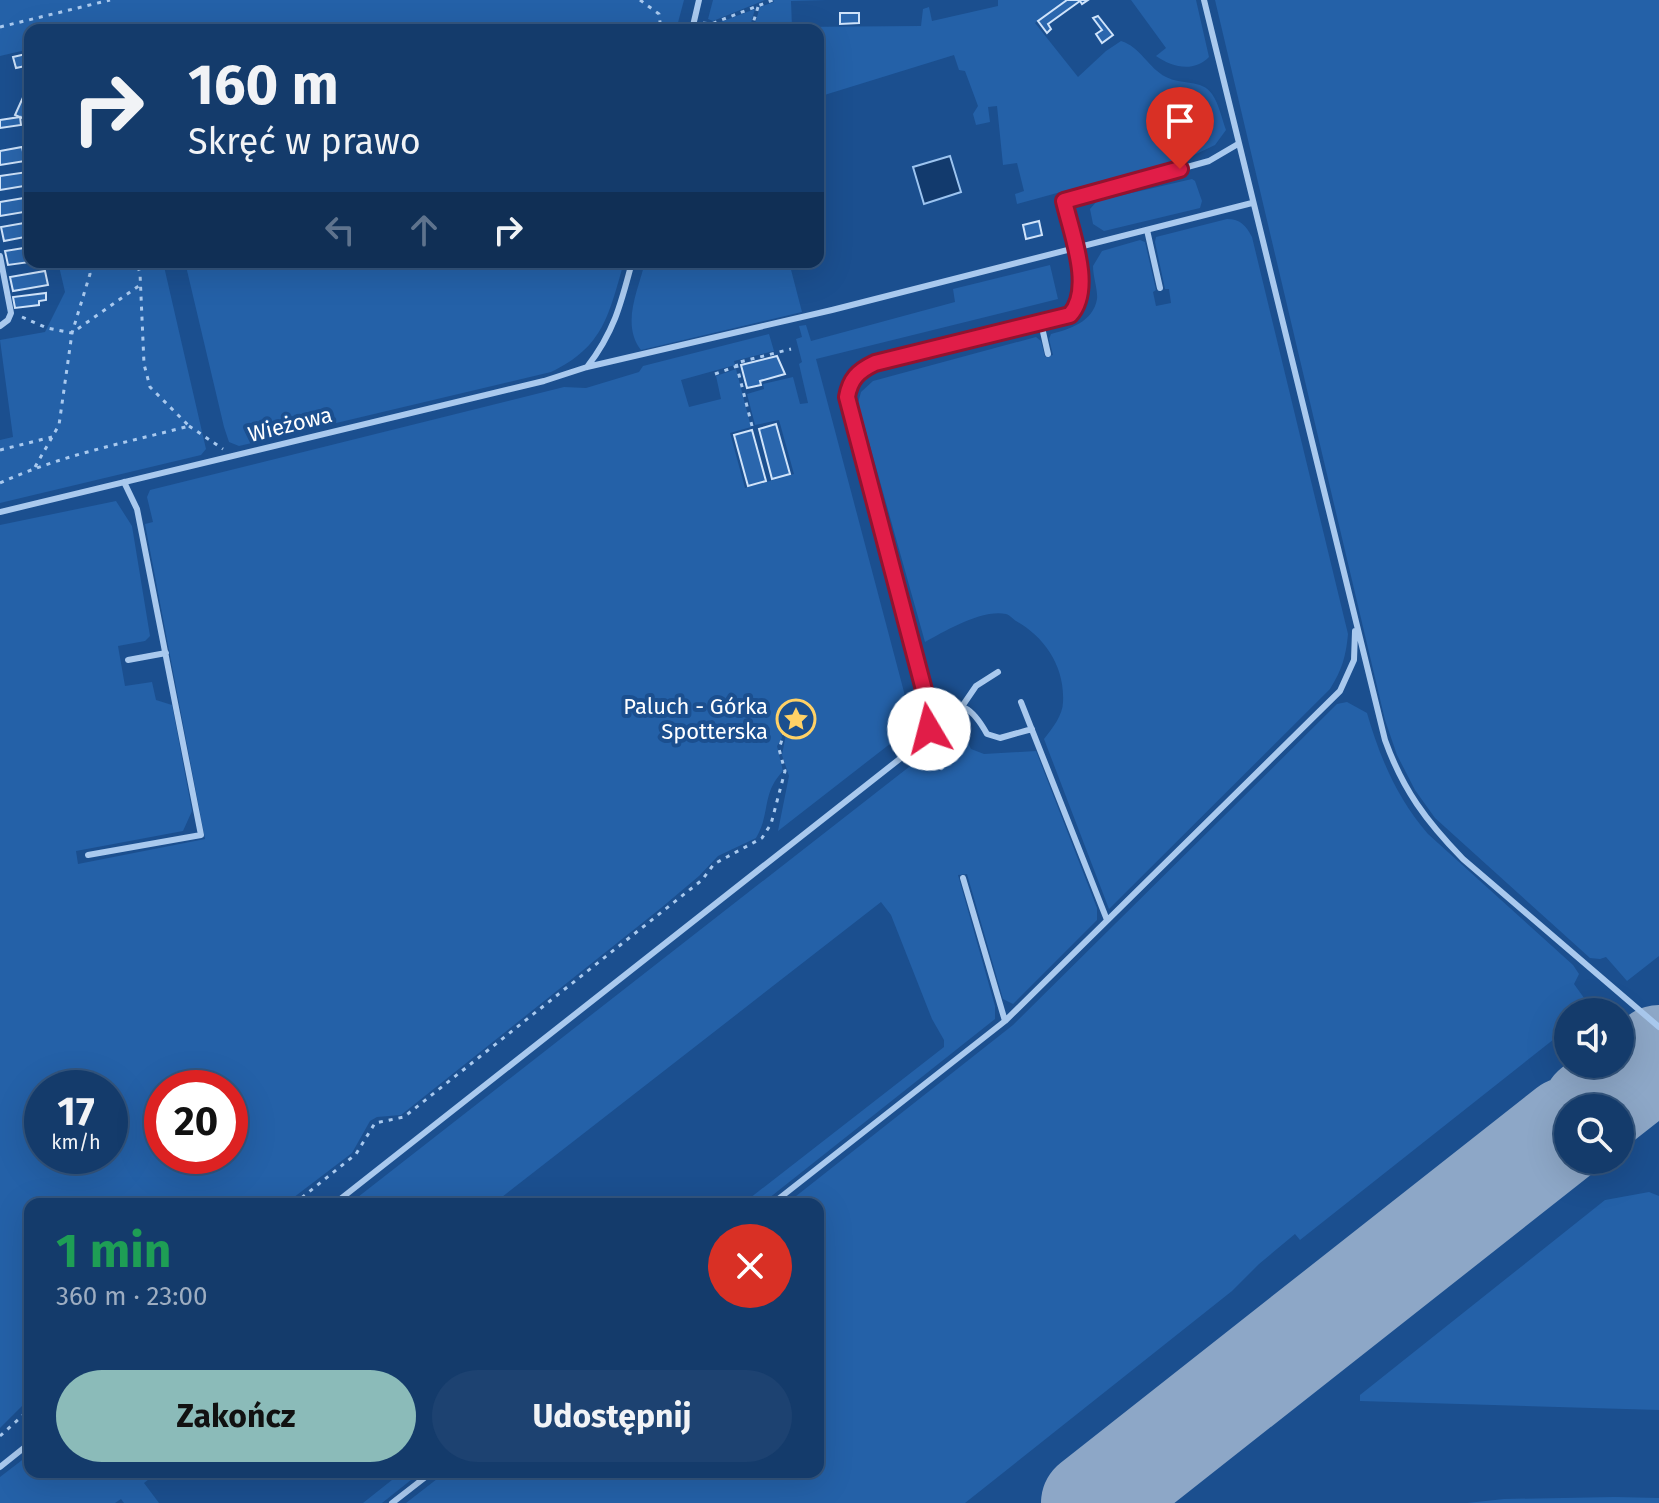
<!DOCTYPE html>
<html lang="pl">
<meta charset="utf-8">
<style>
body{margin:0;font-family:"Fira Sans",sans-serif;background:#1d4271;color:#f1f3f6;height:100vh;display:flex;flex-direction:column;font-size:30px;white-space:nowrap}
*{box-sizing:border-box;margin:0}
p{font-size:26px;color:#9dadc1}
.icon{flex:none;width:44px;height:44px;fill:none;stroke:currentColor;stroke-width:2;stroke-linecap:round;stroke-linejoin:round}
.map{position:relative;flex:1;overflow:hidden}
.side{position:absolute;left:24px;top:1198px;width:800px;height:280px;display:flex;flex-direction:column;background:#143b6b;border-radius:16px;box-shadow:0 8px 32px #0002,0 0 0 2px #33557e}
.side>*{flex:none}
.hud{position:absolute;left:24px;top:24px;width:800px;height:244px;border-radius:16px;box-shadow:0 8px 32px #0002,0 0 0 2px #33557e;background:#143b6b;color:#f1f3f6;overflow:hidden}
.controls{position:absolute;left:1554px;top:998px;display:grid;gap:16px}
.controls a{display:grid;place-items:center;width:80px;height:80px;border-radius:50%;background:#143b6b;box-shadow:0 8px 32px #0002,0 0 0 2px #33557e;font-size:40px}
.speed{position:absolute;left:24px;top:1070px;display:flex;gap:16px;font-size:40px;font-weight:700;text-align:center}
.speed>*{display:grid;place-content:center;width:104px;height:104px;border-radius:50%;background:#143b6b;box-shadow:0 8px 32px #0002,0 0 0 2px #33557e;line-height:1}
.speed small{font-size:20px;font-weight:400}
.speed .limit{border:12px solid #d22;background:#fff;color:#111}
.pin{position:absolute;display:grid;place-items:center;width:68px;height:68px;color:#fff;margin:-82px -34px;border-radius:50% 50% 50% 0;rotate:-45deg;box-shadow:0 0 8px #0007}
.pin .icon{rotate:45deg}
.me{position:absolute;width:88px;margin:-44px;rotate:352deg;stroke-linejoin:round;filter:drop-shadow(0 0 6px #0008)}
.turn{display:flex;align-items:center;gap:28px;height:168px;padding:0 32px;font-size:36px}
.turn .icon{width:104px;height:104px;stroke-width:2.5}
.turn b{display:block;font-size:56px;line-height:68px}
.lanes{display:flex;align-items:center;height:76px;padding:0 32px;background:#0003;justify-content:center;gap:40px;direction:ltr}
.lanes .off{opacity:.35}
.round{display:grid;place-items:center;flex:none;width:84px;height:84px;border-radius:42px;background:#1d4271}
.summary{display:flex;align-items:center;justify-content:space-between;height:136px;padding:0 32px}
h1{font-size:48px;font-weight:700;line-height:60px;color:#1e9e55}
.primary-button{display:flex;gap:16px;margin-top:auto;padding:16px 32px}
.primary-button a{flex:1;height:92px;border-radius:48px;background:#8bbbb9;color:#111;font-size:32px;font-weight:700;line-height:92px;text-align:center}
.primary-button a+a{background:#1d4271;color:#f1f3f6}
.map>svg:first-child{display:block}
.green{fill:#2461a8;fill-rule:evenodd}
.water{fill:#123a6d;stroke:#9cc4f0;stroke-width:2}
.lines{fill:none;stroke-linecap:round;stroke-linejoin:round}
.runway{stroke:#8da7c7;stroke-width:102}
.building{fill:#2a66ad;stroke:#cfe3fa;stroke-width:2}
.path{stroke:#a9c9ee;stroke-width:3;stroke-dasharray:4 6;stroke-linecap:butt}
.lane{stroke:#a9c9ee;stroke-width:6}
.route-casing{stroke:#92132f;stroke-width:20}
.route{stroke:#e11d48;stroke-width:14}
.labels{text-anchor:middle;stroke-width:8;stroke-linejoin:round;paint-order:stroke}
.street-label{font-size:22px;fill:#fff;stroke:#1b4f8f}
.poi-label{font-size:22px;fill:#fff;stroke:#1b4f8f;text-anchor:end}
</style>
<div class="map">
<svg width="1659" height="1503" viewBox="0 0 1659 1503">
<rect width="100%" height="100%" fill="#1b4f8f"/>
<path class="green" d="M 0,0 L 684,0 L 676,30 L 30,30 L 30,49 L 0,56 Z
M 713,0 L 765,0 L 713,21 L 708,19 Z
M 773,0 L 827,0 L 791,1 L 792,27 L 921,26 L 923,9 L 929,7 L 932,21 L 998,6 L 998,0 L 1067,0 L 1035,23 L 1078,77 L 1106,51 L 1121,41 C 1141,47 1148,68 1166,77 C 1181,85 1202,79 1212,94 C 1219,104 1222,119 1226,130 L 1215,145 L 1192,156 L 1017,204 L 1015,194 L 1024,191 L 1017,163 L 1003,165 L 997,106 L 988,107 L 990,122 L 976,125 L 973,114 L 978,106 L 965,71 L 959,70 L 954,55 L 818,97 L 818,30 L 753,30 L 760,7 L 774,2 Z
M 1131,0 L 1196,0 L 1209,57 C 1193,73 1172,67 1156,56 L 1166,48 Z
M 1215,0 L 1659,0 L 1659,956 L 1627,981 L 1606,957 L 1600,959 L 1590,958 L 1435,818 L 1415,790 L 1397,755 L 1385,720 Z
M 755,9 L 749,30 L 728,30 L 713,25 Z
M 1192,179 L 1195,181 L 1202,201 L 1200,208 L 1104,231 L 1093,224 L 1090,209 L 1097,201 Z
M 1227,219 C 1241,219 1246,226 1252,237 L 1348,634 C 1346,656 1342,670 1330,689 L 1109,909 L 1044,739 C 1052,729 1063,715 1063,702 C 1065,667 1045,637 1016,621 C 1013,619 1010,615 1006,614 C 982,609 945,631 925,642 L 858,403 L 861,392 L 873,381 L 1036,337 L 1041,341 L 1045,357 L 1053,355 L 1049,339 L 1051,334 C 1070,329 1093,322 1097,299 C 1098,290 1093,277 1093,266 L 1102,251 L 1140,240 L 1145,242 L 1156,290 L 1153,292 L 1156,306 L 1171,303 L 1169,289 L 1165,289 L 1155,242 L 1156,237 Z
M 58,262 L 163,262 L 206,449 L 201,455 L 0,503 L 0,440 L 13,437 L 0,340 L 45,332 L 65,292 Z
M 185,262 L 624,262 C 609,314 604,347 551,372 L 239,446 L 229,442 L 224,427 Z
M 645,262 L 789,262 L 802,312 L 641,350 C 621,324 638,291 645,262 Z
M 1050,265 L 1058,299 L 816,359 L 913,726 L 778,831 L 789,776 L 782,755 L 786,734 L 806,719 L 799,713 L 793,716 L 781,732 L 782,738 L 777,746 L 783,771 C 761,794 771,813 756,838 L 718,856 L 699,876 L 661,908 L 401,1115 L 377,1117 L 370,1121 L 352,1153 L 285,1204 L 30,1204 L 30,1398 L 0,1428 L 0,525 L 116,501 L 132,526 L 150,636 L 145,641 L 118,646 L 125,686 L 152,682 L 156,700 L 172,705 L 192,811 L 183,831 L 76,851 L 78,864 L 205,839 L 145,524 L 153,522 L 147,497 L 150,490 L 564,387 L 586,388 L 639,372 L 643,366 L 769,334 L 774,351 L 734,361 L 735,365 L 681,380 L 689,407 L 721,399 L 716,376 L 736,369 L 751,427 L 730,433 L 745,488 L 794,474 L 779,420 L 755,425 L 747,394 L 764,389 L 763,384 L 793,377 L 800,404 L 808,403 L 799,364 L 802,362 L 796,339 L 802,337 L 799,326 L 806,325 L 811,341 L 955,302 L 953,289 ZM 42,1088 L 110,1088 L 110,1156 L 42,1156 ZM 162,1088 L 230,1088 L 230,1156 L 162,1156 Z
M 1347,702 L 1367,713 C 1380,758 1397,798 1428,834 L 1573,965 L 1579,974 L 1574,984 L 1592,1009 L 1588,1012 L 1568,1012 L 1568,1028 L 1300,1240 L 1295,1234 L 1259,1264 L 1232,1291 L 965,1503 L 406,1503 L 446,1472 L 818,1472 L 818,1204 L 786,1204 L 1013,1025 L 1337,704 Z
M 958,722 L 971,749 L 984,754 L 1036,751 L 1097,908 L 1097,920 L 1013,1004 L 1003,999 L 967,874 L 958,875 L 995,1006 L 995,1019 L 764,1202 L 753,1203 L 750,1198 L 944,1047 L 944,1040 L 932,1019 L 891,915 L 881,902 L 493,1204 L 349,1204 L 923,756 L 940,771 L 945,765 C 929,748 932,746 940,725 Z
M 1649,1192 L 1659,1196 L 1659,1410 L 1360,1401 L 1360,1395 L 1605,1200 Z
M 30,1454 L 30,1472 L 158,1472 L 144,1483 L 159,1503 L 124,1503 L 121,1499 L 115,1503 L 0,1503 L 0,1477 Z
M 402,1472 L 421,1472 L 382,1503 L 363,1503 Z
M 1615,1497 L 1659,1498 L 1659,1503 L 1467,1503 L 1504,1499 Z"/>
<path class="water" d="M 950,156 L 961,192 L 924,204 L 913,167 Z"/>
<g class="lines">
<path class="runway" d="M 1593,1108 L 1659,1056
M 1092,1503 L 1568,1128"/>
</g>
<path class="building" d="M 1067,0 L 1088,0 L 1082,4 L 1080,1 L 1048,24 L 1051,29 L 1047,33 L 1038,21 Z
M 840,13 L 859,13 L 859,23 L 840,24 Z
M 1098,16 L 1113,35 L 1102,43 L 1096,34 L 1102,30 L 1093,18 Z
M 30,53 L 30,65 L 16,68 L 13,57 Z
M 30,82 L 30,100 L 22,118 L 15,115 Z
M 20,117 L 21,125 L 0,128 L 0,120 Z
M 22,147 L 25,161 L 0,165 L 0,151 Z
M 27,172 L 30,185 L 0,190 L 0,176 Z
M 30,197 L 30,211 L 0,216 L 0,202 Z
M 1039,221 L 1042,235 L 1026,239 L 1023,225 Z
M 30,222 L 30,236 L 4,241 L 1,227 Z
M 30,247 L 30,262 L 8,265 L 5,251 Z
M 45,271 L 48,285 L 13,291 L 10,277 Z
M 46,293 L 46,300 L 39,301 L 39,305 L 15,308 L 13,297 Z
M 777,356 L 785,374 L 760,381 L 761,385 L 747,388 L 741,365 Z
M 776,424 L 790,474 L 772,479 L 759,429 Z
M 752,430 L 766,481 L 748,486 L 734,435 Z"/>
<g class="lines">
<path class="path" d="M 640,0 L 659,14 L 661,30
M 703,23 L 711,24 L 773,0
M 0,27 L 110,0
M 751,30 L 758,7
M 22,317 L 47,328 L 72,333 L 140,285
M 715,374 L 737,366
M 189,426 L 223,449
M 752,426 L 736,363 L 791,349
M 0,450 L 52,437
M 35,467 L 59,425 L 72,333 L 90,274 L 88,262
M 0,483 C 61,455 125,443 189,426 L 150,387 L 144,364 L 140,273 L 136,262
M 294,1204 L 356,1154 L 375,1123 L 404,1117 L 702,880 L 714,864 L 762,838 L 771,824 L 785,771 L 779,749 L 785,730 L 796,719
M 0,1436 L 30,1409"/>
<path class="lane" d="M 1204,0 L 1385,740 C 1403,790 1426,821 1463,859 L 1659,1027
M 692,30 L 699,0
M 1147,230 L 1160,288
M 0,256 L 11,313 L 8,320 L 0,326
M 1041,323 L 1048,354
M 587,367 C 614,332 621,304 632,262
M 0,512 L 544,381 L 587,367 L 832,310 L 1252,203
M 128,660 L 166,653
M 1021,702 L 1107,920
M 928,705 C 962,705 969,702 987,734 L 1000,738 L 1032,729
M 963,705 L 976,686 L 998,672
M 919,744 L 941,767
M 88,855 L 201,835 L 137,509 L 124,482
M 963,878 L 1005,1021
M 334,1204 L 925,739 L 929,729 L 928,705 L 847,397 C 850,379 858,371 875,363 L 1070,315 C 1094,289 1071,232 1064,201 L 1209,161 L 1238,144
M 772,1204 L 1005,1021 L 1340,691 L 1354,660 L 1355,631
M 0,1467 L 30,1443
M 392,1503 L 432,1472"/>
</g>
<g class="lines">
<g class="route-casing">
<path id="route" d="M 929,729 L 928,705 L 847,397 C 850,379 858,371 875,363 L 1070,315 C 1094,289 1071,232 1064,201 L 1180,169"/>
</g>
<use href="#route" class="route"/>
</g>
<defs>
<g id="sight-ring" transform="scale(2)"><circle r="9.5" fill="#1b4f8f" stroke="#ffd166" stroke-width="1.5"/><path d="M0-6L1.8-2.2L6-1.7L2.9 1.2L3.7 5.4L0 3.3L-3.7 5.4L-2.9 1.2L-6-1.7L-1.8-2.2Z" fill="#ffd166"/></g>
</defs>
<g fill-rule="evenodd">
<use href="#sight-ring" x="796" y="719"/>
</g>
<g class="labels">
<g class="street-label">
<text transform="translate(290 424) rotate(-14)" y="8">Wieżowa</text>
</g>
<g class="poi-label">
<text x="768" y="714">Paluch - Górka<tspan x="768" dy="25">Spotterska</tspan></text>
</g>
</g>
</svg>
<div class="controls">
<a><svg class="icon" aria-label="sound" viewBox="0 0 24 24"><path d="M4 9h4l5-4v14l-5-4H4zM17 9q2 3 0 6"/></svg></a>
<a><svg class="icon" aria-label="search" viewBox="0 0 24 24"><circle cx="10" cy="10" r="6"/><path d="M15 15l6 6"/></svg></a>
</div>
<div class="speed"><div>17<small>km/h</small></div><div class="limit">20</div></div>
<div class="pin" style="left:1180px;top:169px;background:#d93025"><svg class="icon" aria-label="arrive" viewBox="0 0 24 24"><path d="M6 21V4h12l-3 4 3 4H6"/></svg></div>
<svg class="me" style="left:929px;top:729px" viewBox="-20 -20 40 40"><circle r="19" fill="#fff"/><path d="M0-13L10 11 0 6-10 11z" fill="#e11d48"/></svg>
<div class="hud">
<div class="turn"><svg class="icon" aria-label="right" viewBox="0 0 24 24"><path d="M7 20v-9h11M14 6l5 5-5 5"/></svg><div><b>160 m</b>Skręć w prawo</div></div>
<div class="lanes"><svg class="icon off" aria-label="left" viewBox="0 0 24 24"><path d="M17 20v-9H6M10 6l-5 5 5 5"/></svg><svg class="icon off" aria-label="ahead" viewBox="0 0 24 24"><path d="M12 20V5M6 11l6-6 6 6"/></svg><svg class="icon" aria-label="right" viewBox="0 0 24 24"><path d="M7 20v-9h11M14 6l5 5-5 5"/></svg></div>
</div>
<section class="side">
<div class="summary"><div><h1>1 min</h1><p>360 m · 23:00</p></div><a class="round" style="background:#d93025;color:#fff"><svg class="icon" aria-label="close" viewBox="0 0 24 24"><path d="M6 6l12 12M18 6L6 18"/></svg></a></div>
<div class="primary-button"><a>Zakończ</a><a>Udostępnij</a></div>
</section>
</div>
